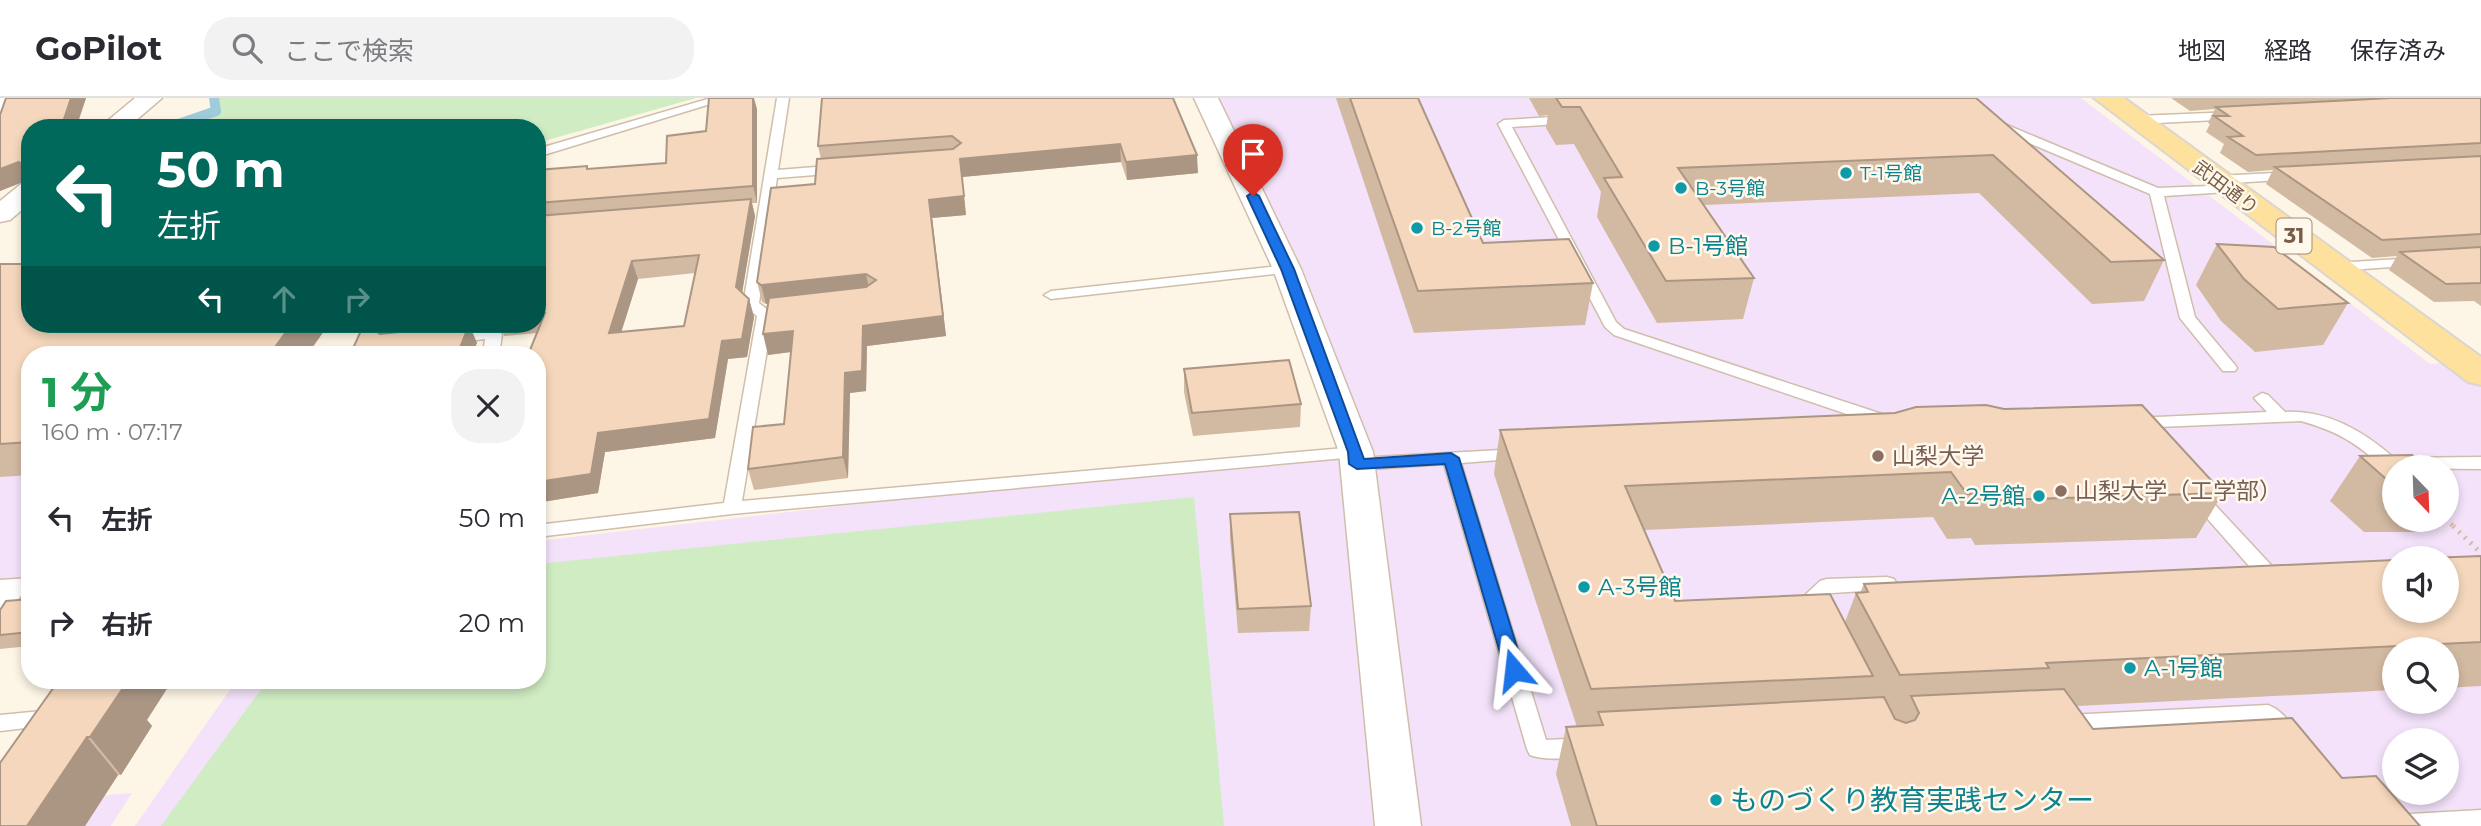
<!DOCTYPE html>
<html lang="ja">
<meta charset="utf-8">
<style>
body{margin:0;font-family:Montserrat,"Noto Sans JP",sans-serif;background:#f2f2f3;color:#2b2b33;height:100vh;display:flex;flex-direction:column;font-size:26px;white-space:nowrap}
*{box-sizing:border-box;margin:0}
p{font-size:23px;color:#7c7c81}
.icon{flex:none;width:38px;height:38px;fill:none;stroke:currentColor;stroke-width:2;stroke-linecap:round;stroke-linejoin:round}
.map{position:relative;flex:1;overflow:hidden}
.panel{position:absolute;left:21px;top:248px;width:525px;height:343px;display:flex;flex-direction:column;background:#fff;border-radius:28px;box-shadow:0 4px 10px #0003}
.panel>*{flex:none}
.banner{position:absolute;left:21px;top:21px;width:525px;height:214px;border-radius:28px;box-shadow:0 4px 10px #0003;background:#00695c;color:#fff;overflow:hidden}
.needle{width:46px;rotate:157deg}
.buttons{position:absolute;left:2382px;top:357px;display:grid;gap:14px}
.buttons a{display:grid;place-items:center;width:77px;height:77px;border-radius:50%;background:#fff;box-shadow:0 4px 10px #0003;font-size:35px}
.pin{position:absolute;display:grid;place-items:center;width:60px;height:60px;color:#fff;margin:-72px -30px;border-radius:50% 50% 50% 0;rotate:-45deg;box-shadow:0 0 7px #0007}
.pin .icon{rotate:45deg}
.me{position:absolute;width:77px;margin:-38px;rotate:343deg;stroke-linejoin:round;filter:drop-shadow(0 0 5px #0008)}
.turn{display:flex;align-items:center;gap:24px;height:147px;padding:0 21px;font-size:32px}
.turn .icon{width:91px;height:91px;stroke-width:2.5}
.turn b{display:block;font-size:49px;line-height:60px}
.lanes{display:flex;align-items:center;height:66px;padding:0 21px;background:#0003;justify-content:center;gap:35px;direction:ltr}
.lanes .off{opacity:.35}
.round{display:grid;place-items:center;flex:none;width:74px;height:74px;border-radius:28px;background:#f2f2f3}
.summary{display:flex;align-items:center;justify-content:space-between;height:119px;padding:0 21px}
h1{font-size:42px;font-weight:700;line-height:52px;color:#1e9e55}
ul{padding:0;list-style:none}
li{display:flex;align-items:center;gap:21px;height:105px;padding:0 21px}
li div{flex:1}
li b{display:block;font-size:26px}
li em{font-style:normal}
header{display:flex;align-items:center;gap:42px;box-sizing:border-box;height:98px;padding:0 35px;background:#fff;border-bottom:2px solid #e1e1e2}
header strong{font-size:33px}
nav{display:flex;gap:38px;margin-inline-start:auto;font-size:24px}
.search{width:490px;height:63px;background:#f2f2f3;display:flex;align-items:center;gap:18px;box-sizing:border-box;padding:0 24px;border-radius:28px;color:#7c7c81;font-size:26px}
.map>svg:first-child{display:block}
.education{fill:#f3e2fa;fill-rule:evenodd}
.green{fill:#d0ecc3}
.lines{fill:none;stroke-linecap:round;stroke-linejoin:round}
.stream{stroke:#9fccda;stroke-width:10}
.lane-casing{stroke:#d0beab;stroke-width:3}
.street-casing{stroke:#d0beab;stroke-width:3}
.primary-casing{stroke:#dcd5d0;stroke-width:4}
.path-far1{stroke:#d9ba9f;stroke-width:4.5;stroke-dasharray:2 5;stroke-linecap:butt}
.path{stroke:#d9ba9f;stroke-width:5;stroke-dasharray:2 6;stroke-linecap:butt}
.lane{fill:#fff;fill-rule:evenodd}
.street{fill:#fff;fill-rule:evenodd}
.primary{fill:#fee19c;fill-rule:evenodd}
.wall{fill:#d2b9a2;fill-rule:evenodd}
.shaded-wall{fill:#ab9684}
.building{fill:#f4d7bc;stroke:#ab9684;stroke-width:2;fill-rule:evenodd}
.route{fill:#1a73e8;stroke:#114b97;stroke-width:2}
.culture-dot{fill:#0f9aa8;stroke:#fff9ed;stroke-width:2.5}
.education-dot{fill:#8d6e63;stroke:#fff9ed;stroke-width:2.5}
.labels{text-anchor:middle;stroke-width:5;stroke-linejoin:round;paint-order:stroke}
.far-culture-label{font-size:19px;fill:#0d838f;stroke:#fff9ed;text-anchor:start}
.far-street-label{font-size:19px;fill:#785e49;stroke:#fff9ed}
.shield{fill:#fff9ed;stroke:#a08c7a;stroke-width:2}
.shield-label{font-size:21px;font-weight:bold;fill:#785e49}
.culture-label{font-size:23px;fill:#0d838f;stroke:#fff9ed;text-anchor:start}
.education-label{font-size:23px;fill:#785e54;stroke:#fff9ed;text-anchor:start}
.near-culture-label{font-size:28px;fill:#0d838f;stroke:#fff9ed;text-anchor:start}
</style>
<header>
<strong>GoPilot</strong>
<div class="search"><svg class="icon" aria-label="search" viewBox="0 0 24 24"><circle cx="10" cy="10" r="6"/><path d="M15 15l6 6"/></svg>ここで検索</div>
<nav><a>地図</a><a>経路</a><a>保存済み</a></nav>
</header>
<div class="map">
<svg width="2481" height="728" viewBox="0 0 2481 728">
<rect width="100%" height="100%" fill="#fdf6e6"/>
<path class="education" d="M 1218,0 L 2081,0 L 2430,266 L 2481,262 L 2481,728 L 135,728 L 236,583 L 537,583 L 537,443 L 1371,347 L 1302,169 ZM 2394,369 L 2446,369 L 2446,422 L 2394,422 ZM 2394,460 L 2446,460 L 2446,513 L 2394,513 ZM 2394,551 L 2446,551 L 2446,604 L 2394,604 ZM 2394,642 L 2446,642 L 2446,695 L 2394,695 Z
M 30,282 L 30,487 L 0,489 L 0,283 Z
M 132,695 L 111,728 L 0,728 L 0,706 Z"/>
<path class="green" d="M 214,0 L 696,0 L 537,45 L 537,30 L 185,30 L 182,27 L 216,13 Z
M 1194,399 L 1224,728 L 161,728 L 267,583 L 537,583 L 537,466 Z"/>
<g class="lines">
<path class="stream" d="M 167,30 L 216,13 L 214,0"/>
<g class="lane-casing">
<path id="lane" d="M 711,0 L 730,0 L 537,59 L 537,51 Z
M 777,0 L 789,0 L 778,72 L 840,67 L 846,71 L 840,75 L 777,80 L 759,205 L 773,216 L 742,403 L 1356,349 L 1365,354 L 1356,359 L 732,416 L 537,439 L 537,427 L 724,405 L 757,218 L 743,207 Z
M 2233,14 L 2239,18 L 2237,21 L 2137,26 L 2131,22 L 2137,18 Z
M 1569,18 L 1575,22 L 1573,25 L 1512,29 L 1616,224 L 1624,231 L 1891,319 L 1893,323 L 1891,327 L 1879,327 L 1614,237 L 1605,229 L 1498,26 L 1504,22 Z
M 1995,22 L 2158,90 L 2233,87 L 2235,90 L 2228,94 L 2164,98 L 2195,219 L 2235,267 L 2237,270 L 2235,273 L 2223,273 L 2180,220 L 2150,96 L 1991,29 L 1989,26 Z
M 2292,74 L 2299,78 L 2297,81 L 2217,86 L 2210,82 L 2217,78 Z
M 2415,160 L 2422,164 L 2420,167 L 2335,173 L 2328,169 L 2335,165 Z
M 1287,167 L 1294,171 L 1292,174 L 1051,201 L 1044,197 L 1051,193 Z
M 494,231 L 502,236 L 499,257 L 483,257 L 485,241 L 450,245 L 442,240 L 450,235 Z
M 2262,295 L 2268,297 L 2285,314 C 2328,312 2363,333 2394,360 L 2481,359 L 2481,371 L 2384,370 C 2355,344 2339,334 2301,323 L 2135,330 L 2127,325 L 2135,320 L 2267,314 L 2254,300 Z
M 1519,351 L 1525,352 L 1528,356 L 1525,360 L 1461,365 L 1546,642 L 1584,640 L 1592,643 L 1595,649 L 1592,655 C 1575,661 1547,663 1530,657 L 1527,651 L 1444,366 L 1357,372 L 1348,366 L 1357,360 Z
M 2197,392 L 2203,394 L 2271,467 L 2274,472 L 2271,477 L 2257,477 L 2191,402 L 2188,398 L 2191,394 Z
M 1887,479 L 1894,481 L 1897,486 L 1894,491 L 1832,495 L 1824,500 L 1826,519 L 1823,524 L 1809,524 L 1804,498 L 1820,483 L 1827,481 Z
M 30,480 L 30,494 L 24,494 L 7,515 L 0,517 L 0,482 Z
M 2268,607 C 2280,611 2292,625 2298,637 L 2295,643 C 2279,648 2272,635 2263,624 L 2067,633 L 2059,631 L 2056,625 L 2059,619 L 2067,617 Z
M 52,612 L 60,614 L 63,620 L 60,626 L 0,633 L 0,617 Z
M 2481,712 L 2481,728 L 2362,728 L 2366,721 L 2374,718 Z"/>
</g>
<g class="street-casing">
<path id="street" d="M 0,0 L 54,0 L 50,5 L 0,14 Z
M 135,0 L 162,0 L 127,30 L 99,30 Z
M 1194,0 L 1218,0 L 1301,171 L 1373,354 L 1421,728 L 1375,728 L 1339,354 L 1273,171 Z
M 30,84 L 30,105 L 10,122 L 0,124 L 0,103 L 21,86 Z"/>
</g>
<g class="primary-casing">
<path id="primary" d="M 2094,0 L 2124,0 L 2481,259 L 2481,287 L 2468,284 Z"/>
</g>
<path class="path-far1" d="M 2446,421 L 2455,430"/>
<path class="path" d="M 2453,428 L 2481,455"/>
<use href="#lane" class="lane"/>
<use href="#street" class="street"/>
<use href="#primary" class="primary"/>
</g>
<path class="wall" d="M 6,0 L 86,0 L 76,30 L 30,30 L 30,86 L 28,82 L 0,93 L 0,17 Z
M 1173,0 L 1198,75 L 1127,82 L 1121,64 L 962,79 L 966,117 L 932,120 L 946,238 L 867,248 L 866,293 L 850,295 L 848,380 L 754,392 L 748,371 L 784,326 L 791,254 L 768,257 L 768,206 L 766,206 L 762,204 L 757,184 L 815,86 L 821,61 L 818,48 Z
M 1336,0 L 1350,0 L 1483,145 L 1593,185 L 1585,227 L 1414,235 Z
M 1529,0 L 1976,0 L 2164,162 L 2144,203 L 2092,206 L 1979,95 L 1704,107 L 1754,180 L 1743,221 L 1657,225 L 1597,119 L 1601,94 L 1574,46 L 1556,47 L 1546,30 L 1548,17 L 1539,18 Z
M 2171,0 L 2481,0 L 2481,208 L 2474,203 L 2434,204 L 2389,172 L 2397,158 L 2372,160 L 2266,86 L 2273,72 L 2248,74 L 2220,55 L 2224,46 L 2206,34 L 2210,26 L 2208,25 L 2215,11 L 2190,13 Z
M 757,11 L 757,105 L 752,105 L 755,118 L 742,195 L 749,201 L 754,219 L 747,259 L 728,261 L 715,340 L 605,354 L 598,395 L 542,404 L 541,408 L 537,409 L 537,235 L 504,238 L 503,233 L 494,228 L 471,231 L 477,245 L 350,257 L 364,226 L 537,226 L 537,72 L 587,68 L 588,71 L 666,65 L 706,33 ZM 695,175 L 684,228 L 621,234 L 638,181 Z
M 2217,146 L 2348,205 L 2323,247 L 2255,254 L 2221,223 L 2196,187 Z
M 0,166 L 30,226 L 329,226 L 307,257 L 30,257 L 30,377 L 0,379 Z
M 1184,271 L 1301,306 L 1300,329 L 1193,338 L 1184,294 Z
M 1500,332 L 2223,395 L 2196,440 L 1975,447 L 1971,440 L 1947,441 L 1933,419 L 1644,432 L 1675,503 L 1845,524 L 1856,495 L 1860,495 L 1864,486 L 2481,458 L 2481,588 L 2446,590 L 2446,551 L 2394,551 L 2394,592 L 2077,608 L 2093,631 L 2342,680 L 2420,728 L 1571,728 L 1556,676 L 1566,629 L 1577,629 L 1494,376 Z
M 2360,358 L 2394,369 L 2394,422 L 2424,422 L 2415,434 L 2364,434 L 2330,403 Z
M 1230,416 L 1311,508 L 1309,533 L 1238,535 L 1230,440 Z
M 30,501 L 30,548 L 0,551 L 0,512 Z
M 58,587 L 147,622 L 152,628 L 121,677 L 118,677 L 85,728 Z"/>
<path class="shaded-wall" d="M 71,0 L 86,0 L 76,30 L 61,30 Z
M 753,0 L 754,0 L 757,11 L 757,105 L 753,88 Z
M 1120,46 L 1121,64 L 962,79 L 966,117 L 932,120 L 946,238 L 867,248 L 866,293 L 850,295 L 848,380 L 843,359 L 845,275 L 863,228 L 929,102 L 960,61 Z
M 1197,57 L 1198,75 L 1127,82 L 1126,64 Z
M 19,64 L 24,73 L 22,73 L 28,82 L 0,93 L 0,71 Z
M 751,101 L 755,118 L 740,207 L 736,189 Z
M 632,163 L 638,181 L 615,254 L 609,235 Z
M 866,176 L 870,195 L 766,206 L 761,187 Z
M 749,201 L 754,219 L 747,259 L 728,261 L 715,340 L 605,354 L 598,395 L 542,404 L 541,408 L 537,409 L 537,384 L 598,335 L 722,243 Z
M 292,226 L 329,226 L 307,257 L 269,257 Z
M 373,226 L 381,226 L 388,239 L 378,248 L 369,229 Z
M 469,227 L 477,245 L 472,257 L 457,257 Z
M 793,233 L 798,253 L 768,257 L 763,236 Z
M 119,583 L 172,583 L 147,622 L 152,628 L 121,677 L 90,639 L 114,590 Z
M 87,639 L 118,677 L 85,728 L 27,728 Z"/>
<path class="building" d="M 6,0 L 71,0 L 61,30 L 30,30 L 30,73 L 22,73 L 22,67 L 19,64 L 0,71 L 0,17 Z
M 709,0 L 753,0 L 753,88 L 537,105 L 537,72 L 587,68 L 587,71 L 666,65 L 667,38 L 706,33 Z
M 822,0 L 1173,0 L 1197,57 L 1126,64 L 1120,46 L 960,61 L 964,98 L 929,102 L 943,218 L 863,228 L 862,273 L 845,275 L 843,359 L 748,371 L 753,329 L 784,326 L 793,233 L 763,236 L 769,200 L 866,189 L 876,182 L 866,176 L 761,187 L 757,184 L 771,90 L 815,86 L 817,61 L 953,51 L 961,45 L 952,38 L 818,48 Z
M 1350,0 L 1418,0 L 1483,145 L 1569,141 L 1593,185 L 1418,193 Z
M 1556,0 L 1976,0 L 2164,162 L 2111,164 L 1993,57 L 1678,70 L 1754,180 L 1666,183 L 1604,80 L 1622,79 L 1580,9 L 1562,9 Z
M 2391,0 L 2481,0 L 2481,45 L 2256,57 L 2228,39 L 2243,38 L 2214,18 L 2229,18 L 2216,9 Z
M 2481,58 L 2481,136 L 2382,142 L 2275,69 Z
M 751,101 L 736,189 L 749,201 L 742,241 L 722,243 L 709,321 L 598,335 L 591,376 L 537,384 L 537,257 L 528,257 L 545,215 L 537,216 L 537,118 ZM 699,157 L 684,228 L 609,235 L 632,163 Z
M 2217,146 L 2274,149 L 2348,205 L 2278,211 L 2244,181 Z
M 2481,149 L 2481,185 L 2446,186 L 2400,154 Z
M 0,166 L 30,166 L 30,226 L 292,226 L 269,257 L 30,257 L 30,344 L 0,346 Z
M 364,226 L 373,226 L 369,229 L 380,236 L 469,227 L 457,257 L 350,257 Z
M 1289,262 L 1301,306 L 1192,315 L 1184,271 Z
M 1986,307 L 2004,311 L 2142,307 L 2223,395 L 1996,402 L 1991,395 L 1967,396 L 1951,374 L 1625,388 L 1675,503 L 1830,496 L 1873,578 L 1591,591 L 1500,332 L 1895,315 L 1916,309 Z
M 2412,357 L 2426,369 L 2394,369 L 2394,388 L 2360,358 Z
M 1299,414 L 1311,508 L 1238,511 L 1230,416 Z
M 2481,458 L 2481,544 L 2046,565 L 2049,570 L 1900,577 L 1856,495 L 1868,494 L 1864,486 L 2394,462 L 2394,513 L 2446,513 L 2446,460 L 2429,460 Z
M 30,501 L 30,534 L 0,537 L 0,512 L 6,503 Z
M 61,583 L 119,583 L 114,590 L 123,590 L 90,639 L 87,639 L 27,728 L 0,728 L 0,665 L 54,589 L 58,587 Z
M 2064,591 L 2093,631 L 2292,620 L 2342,680 L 2376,678 L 2420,728 L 1597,728 L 1566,629 L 1603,627 L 1598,614 L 1884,599 L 1895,621 L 1906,625 L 1915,622 L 1919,615 L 1911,598 Z"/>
<path class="route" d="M 1253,94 L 1259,98 L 1294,171 L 1364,361 L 1451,355 L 1459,360 L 1524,572 L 1521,577 L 1507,577 L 1505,572 L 1445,366 L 1357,371 L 1349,366 L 1348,354 L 1281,171 L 1247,98 Z"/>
<g class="culture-dot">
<circle cx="1846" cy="75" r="7"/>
<circle cx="1681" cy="90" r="7"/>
<circle cx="1417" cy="130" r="7"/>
<circle cx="1654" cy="148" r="7"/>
<circle cx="2039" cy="398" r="7"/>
<circle cx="1584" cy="489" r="7"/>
<circle cx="2130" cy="570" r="7"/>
<circle cx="1716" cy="702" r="7"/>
</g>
<g class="education-dot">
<circle cx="1878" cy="358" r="7"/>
<circle cx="2061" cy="393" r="7"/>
</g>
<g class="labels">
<g class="far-culture-label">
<text x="1860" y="82">T-1号館</text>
<text x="1695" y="97">B-3号館</text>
<text x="1431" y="137">B-2号館</text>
</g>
<g class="far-street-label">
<text transform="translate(2226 89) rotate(37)" y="7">武田通り</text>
</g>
<rect class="shield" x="2276.5" y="120.5" width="35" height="35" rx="5"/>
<g class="shield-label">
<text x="2294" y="145">31</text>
</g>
<g class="culture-label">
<text x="1668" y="156">B-1号館</text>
<text x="2025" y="406" text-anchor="end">A-2号館</text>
<text x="1598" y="497">A-3号館</text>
<text x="2144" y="578">A-1号館</text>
</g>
<g class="education-label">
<text x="1892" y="366">山梨大学</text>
<text x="2075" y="401">山梨大学（工学部）</text>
</g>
<g class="near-culture-label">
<text x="1730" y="712">ものづくり教育実践センター</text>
</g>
</g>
</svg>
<div class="buttons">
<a><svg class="needle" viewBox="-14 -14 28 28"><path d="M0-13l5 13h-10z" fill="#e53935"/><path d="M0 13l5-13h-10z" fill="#7c7c81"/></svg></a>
<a><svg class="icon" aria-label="sound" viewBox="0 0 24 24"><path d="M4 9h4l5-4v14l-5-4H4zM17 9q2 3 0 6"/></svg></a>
<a><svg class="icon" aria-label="search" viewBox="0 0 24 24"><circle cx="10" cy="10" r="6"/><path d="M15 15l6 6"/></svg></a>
<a><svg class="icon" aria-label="layers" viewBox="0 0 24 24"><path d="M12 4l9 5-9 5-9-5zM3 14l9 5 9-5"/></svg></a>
</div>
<div class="pin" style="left:1253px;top:98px;background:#d93025"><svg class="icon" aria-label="arrive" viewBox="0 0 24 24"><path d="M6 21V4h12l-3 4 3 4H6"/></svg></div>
<svg class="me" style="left:1514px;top:572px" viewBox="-20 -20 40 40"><path d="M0-17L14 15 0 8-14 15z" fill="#1a73e8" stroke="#fff" stroke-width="4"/></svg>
<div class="banner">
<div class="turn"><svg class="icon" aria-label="left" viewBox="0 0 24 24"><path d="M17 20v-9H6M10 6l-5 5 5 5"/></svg><div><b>50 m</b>左折</div></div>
<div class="lanes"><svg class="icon" aria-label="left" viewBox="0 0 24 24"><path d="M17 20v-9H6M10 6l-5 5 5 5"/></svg><svg class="icon off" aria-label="ahead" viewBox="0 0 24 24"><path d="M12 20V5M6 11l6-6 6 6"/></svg><svg class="icon off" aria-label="right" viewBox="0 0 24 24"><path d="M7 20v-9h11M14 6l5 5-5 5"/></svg></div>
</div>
<section class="panel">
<div class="summary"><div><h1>1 分</h1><p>160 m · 07:17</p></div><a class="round"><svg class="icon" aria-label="close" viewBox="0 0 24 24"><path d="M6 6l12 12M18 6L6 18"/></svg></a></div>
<ul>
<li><svg class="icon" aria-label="left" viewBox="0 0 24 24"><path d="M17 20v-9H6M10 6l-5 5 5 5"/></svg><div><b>左折</b></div><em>50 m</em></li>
<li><svg class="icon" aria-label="right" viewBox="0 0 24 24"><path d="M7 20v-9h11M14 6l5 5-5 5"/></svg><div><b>右折</b></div><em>20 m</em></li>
</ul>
</section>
</div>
